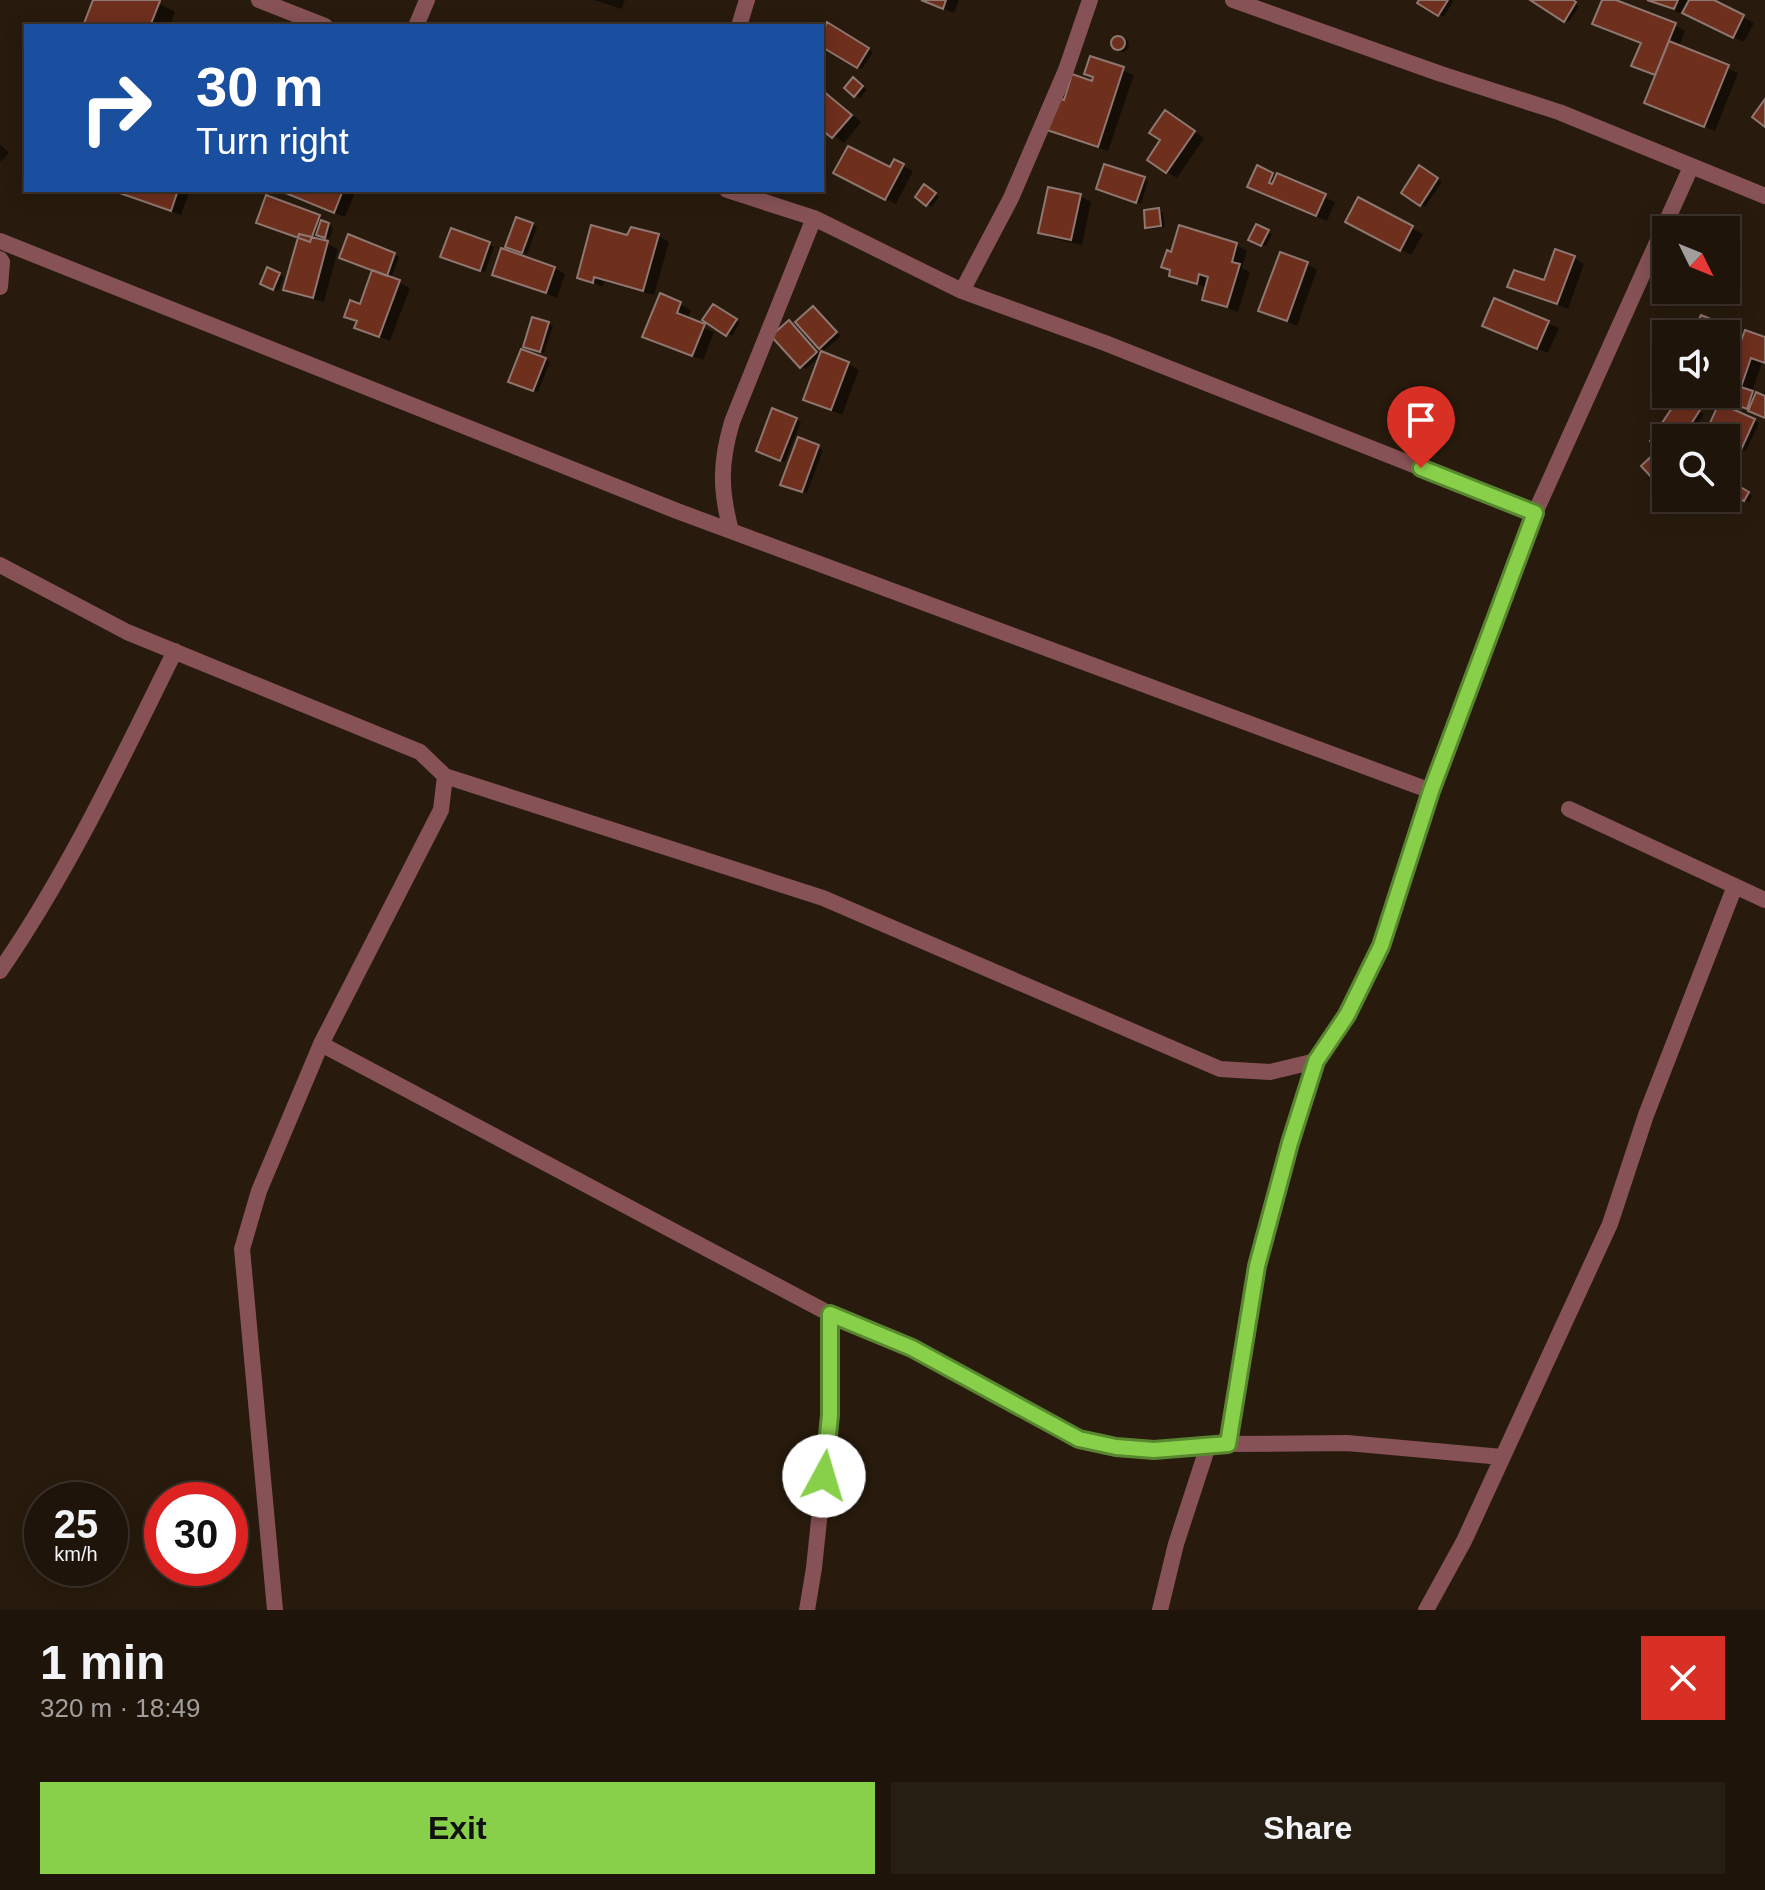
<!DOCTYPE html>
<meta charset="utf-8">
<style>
body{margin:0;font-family:Helvetica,sans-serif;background:#261d13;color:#f1f3f6;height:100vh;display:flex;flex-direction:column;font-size:30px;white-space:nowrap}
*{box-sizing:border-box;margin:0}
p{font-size:26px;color:#a19e9c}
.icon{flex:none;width:44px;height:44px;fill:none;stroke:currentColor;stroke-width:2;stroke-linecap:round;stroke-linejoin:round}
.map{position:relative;height:1610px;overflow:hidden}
.sheet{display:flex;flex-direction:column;background:#1e140a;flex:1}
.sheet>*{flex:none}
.top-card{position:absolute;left:24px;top:24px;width:800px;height:168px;border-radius:0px;box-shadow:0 4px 20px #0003,0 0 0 2px #3c332b;background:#1a4fa0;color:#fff;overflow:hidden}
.needle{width:52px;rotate:133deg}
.tools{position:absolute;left:1652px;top:216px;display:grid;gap:16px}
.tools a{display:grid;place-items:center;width:88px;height:88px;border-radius:0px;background:#1e140a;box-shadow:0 4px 20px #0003,0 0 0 2px #3c332b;font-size:40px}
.speed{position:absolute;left:24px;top:1482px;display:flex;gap:16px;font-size:40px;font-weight:700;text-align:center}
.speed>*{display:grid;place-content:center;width:104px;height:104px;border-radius:50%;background:#1e140a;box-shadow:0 4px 20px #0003,0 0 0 2px #3c332b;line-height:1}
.speed small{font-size:20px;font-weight:400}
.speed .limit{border:12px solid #d22;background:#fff;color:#111}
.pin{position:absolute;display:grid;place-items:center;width:68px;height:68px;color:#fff;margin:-82px -34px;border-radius:50% 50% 50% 0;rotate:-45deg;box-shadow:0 0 8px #0007}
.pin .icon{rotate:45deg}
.me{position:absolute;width:88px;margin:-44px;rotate:6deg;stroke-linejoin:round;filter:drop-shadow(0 0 6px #0008)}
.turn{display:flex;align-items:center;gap:28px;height:168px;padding:0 40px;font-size:36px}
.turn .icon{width:104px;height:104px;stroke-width:2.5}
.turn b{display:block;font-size:56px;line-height:68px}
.round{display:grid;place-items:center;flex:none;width:84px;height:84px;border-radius:0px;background:#261d13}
.overview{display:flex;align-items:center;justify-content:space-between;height:136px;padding:0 40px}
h1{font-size:48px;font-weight:600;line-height:60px}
.action{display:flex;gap:16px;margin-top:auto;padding:16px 40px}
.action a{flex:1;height:92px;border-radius:0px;background:#88cf4a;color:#111;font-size:32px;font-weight:600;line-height:92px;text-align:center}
.action a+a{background:#261d13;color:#f1f3f6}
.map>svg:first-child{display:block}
.shadow{fill:#0007}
.building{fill:#6f2f1d;stroke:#8f7771;stroke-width:2}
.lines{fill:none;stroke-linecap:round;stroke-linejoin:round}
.street{stroke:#865256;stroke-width:16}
.route-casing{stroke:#588730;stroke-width:20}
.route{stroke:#88cf4a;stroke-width:14}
</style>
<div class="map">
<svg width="1765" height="1610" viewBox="0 0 1765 1610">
<rect width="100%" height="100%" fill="#281b0d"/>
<path class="shadow" d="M 95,0 L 152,0 L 175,12 L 170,26 L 85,26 Z
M 594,0 L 625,0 L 622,9 Z
M 922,0 L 959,0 L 954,13 Z
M 1421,0 L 1454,0 L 1444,17 L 1420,3 Z
M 1569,0 L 1579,6 L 1569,22 L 1532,1 Z
M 1604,0 L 1610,0 L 1675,25 L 1685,31 L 1679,47 L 1738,73 L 1715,131 L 1657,108 L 1657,76 L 1644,71 L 1643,44 L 1605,29 Z
M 1651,0 L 1709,0 L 1754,23 L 1744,42 Z
M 828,25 L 873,52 L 862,69 L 822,45 L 822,36 Z
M1115 45a7 7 0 1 1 14 0a7 7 0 1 1-14 0Z
M 1091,58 L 1134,75 L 1108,151 L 1060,136 L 1050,129 L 1065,102 L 1094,83 L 1095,78 L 1086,73 Z
M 858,82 L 867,90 L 860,98 L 855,95 Z
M 822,89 L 861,122 L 844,143 L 822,127 Z
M 1176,118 L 1204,138 L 1177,178 L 1167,172 Z
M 0,144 L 9,153 L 0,162 Z
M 895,162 L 913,171 L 896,204 L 846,178 L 891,170 Z
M 1258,168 L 1335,202 L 1327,221 L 1260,192 Z
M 1420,168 L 1442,182 L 1425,207 L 1403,193 Z
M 1144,179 L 1148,181 L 1141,204 L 1103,191 Z
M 925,187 L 939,197 L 931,207 L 927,204 Z
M 115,190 L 190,190 L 181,215 Z
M 286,190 L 356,190 L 345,217 L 296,198 Z
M 1080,196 L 1091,202 L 1082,245 L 1051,238 L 1040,232 Z
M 267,198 L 320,217 L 333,228 L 330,239 L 324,237 L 322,242 L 338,249 L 324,302 L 296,295 L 286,289 L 299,239 L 258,222 Z
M 1358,200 L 1423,234 L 1411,255 L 1347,221 Z
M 1159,210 L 1163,213 L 1165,227 L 1152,229 L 1147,226 Z
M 532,224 L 537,227 L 527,254 L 512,249 Z
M 1257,227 L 1272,234 L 1266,246 L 1251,239 Z
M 632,229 L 659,236 L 669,242 L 654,295 L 604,282 L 603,287 L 579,277 L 628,238 Z
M 452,231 L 494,247 L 485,272 L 447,258 Z
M 1236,245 L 1247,251 L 1242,268 L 1250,272 L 1238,312 L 1204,299 L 1207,288 L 1171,275 L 1172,271 Z
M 394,254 L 399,257 L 391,279 L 410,288 L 390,341 L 357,327 L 359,323 L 347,316 L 361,306 L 374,270 Z
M 1574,258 L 1584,264 L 1568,309 L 1510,286 L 1545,283 Z
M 1307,264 L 1317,270 L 1297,326 L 1260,310 Z
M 554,268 L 565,274 L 557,298 L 494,274 Z
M 268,270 L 284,277 L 278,291 L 262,283 Z
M 1495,300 L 1559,328 L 1548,353 L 1495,331 Z
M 680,304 L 691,310 L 687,320 L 714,332 L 703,360 L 655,342 Z
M 713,307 L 740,323 L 732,336 L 705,320 Z
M 814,308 L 841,336 L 825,350 L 820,347 Z
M 790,323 L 821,355 L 806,369 L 801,366 Z
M 548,324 L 553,326 L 544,353 L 530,348 Z
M 1727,327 L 1731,330 L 1726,343 L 1726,334 L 1701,334 L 1696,331 Z
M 1765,339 L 1765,363 L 1762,362 L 1752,393 L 1765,398 L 1765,417 L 1722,398 L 1726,388 Z
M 545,359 L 550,362 L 538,392 L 515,384 Z
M 848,364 L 859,370 L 842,415 L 805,399 Z
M 1680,399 L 1704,414 L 1688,438 L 1666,438 L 1666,449 L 1653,440 Z
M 1720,405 L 1759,423 L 1746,451 L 1726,442 L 1726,438 L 1717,438 Z
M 796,419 L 801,422 L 785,462 L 762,453 Z
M 799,440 L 823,450 L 807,493 L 787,486 Z
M 1726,477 L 1752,496 L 1749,502 L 1726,491 Z"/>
<path class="building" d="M 93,0 L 158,0 L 160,1 L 150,26 L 83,26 Z
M 921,0 L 946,0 L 943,9 Z
M 1419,0 L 1448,0 L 1438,16 L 1417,3 Z
M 1530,0 L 1573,0 L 1576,2 L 1564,22 Z
M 1602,0 L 1616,0 L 1676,23 L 1655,75 L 1631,66 L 1641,43 L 1592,24 Z
M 1647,0 L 1678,0 L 1674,9 Z
M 1689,0 L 1714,0 L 1744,15 L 1733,38 L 1682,13 Z
M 827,22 L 869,48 L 857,68 L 822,47 L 822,32 Z
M1111 43a7 7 0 1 1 14 0a7 7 0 1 1-14 0Z
M 1669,41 L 1729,65 L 1704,127 L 1644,103 Z
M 1090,56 L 1124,67 L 1098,147 L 1047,130 L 1058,98 L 1064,100 L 1072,74 L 1092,81 L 1093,77 L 1084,74 Z
M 853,77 L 863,86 L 854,97 L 844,88 Z
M 822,90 L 852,115 L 832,138 L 822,130 Z
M 1765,99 L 1765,127 L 1752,117 Z
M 1165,110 L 1195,131 L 1166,173 L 1147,160 L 1160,140 L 1149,133 Z
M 848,146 L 890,167 L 894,159 L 904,164 L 885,200 L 833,173 Z
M 1104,164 L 1145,177 L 1136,203 L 1096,189 Z
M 1257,165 L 1273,173 L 1269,183 L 1272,184 L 1277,173 L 1326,194 L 1316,216 L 1247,187 Z
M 1419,165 L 1438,178 L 1420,206 L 1401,193 Z
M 924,184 L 936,193 L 926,206 L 915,197 Z
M 1048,187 L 1081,194 L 1071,240 L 1038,233 Z
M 111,190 L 178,190 L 171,211 Z
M 284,190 L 343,190 L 334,213 L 283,192 Z
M 266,195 L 320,215 L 310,242 L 256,223 Z
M 1358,197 L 1413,226 L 1400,251 L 1345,222 Z
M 1159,208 L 1161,226 L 1145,228 L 1144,210 Z
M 516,217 L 533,223 L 522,253 L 505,247 Z
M 321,220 L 329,223 L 325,238 L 316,235 Z
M 1256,224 L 1269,230 L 1261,246 L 1248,240 Z
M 591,225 L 627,235 L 631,227 L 659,234 L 643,291 L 594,277 L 593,283 L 577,278 Z
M 1179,225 L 1237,243 L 1232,262 L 1240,264 L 1227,307 L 1202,300 L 1208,277 L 1199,274 L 1197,284 L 1169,276 L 1170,270 L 1161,267 L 1167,250 L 1171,252 Z
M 451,228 L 490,242 L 480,271 L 440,257 Z
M 299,234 L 328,241 L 313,298 L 283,290 Z
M 348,234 L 395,253 L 387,276 L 339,258 Z
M 501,248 L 555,267 L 546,293 L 492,275 Z
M 1555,249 L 1575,256 L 1557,304 L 1507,287 L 1514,270 L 1544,280 Z
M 1280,252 L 1308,262 L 1287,321 L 1258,311 Z
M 267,267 L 280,273 L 273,290 L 260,284 Z
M 372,270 L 400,280 L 379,337 L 354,328 L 357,321 L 344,317 L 350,300 L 360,304 Z
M 660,293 L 681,302 L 677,313 L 705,324 L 692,356 L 642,337 Z
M 1494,298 L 1549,321 L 1537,349 L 1482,326 Z
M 713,304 L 737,319 L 726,336 L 702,320 Z
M 813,306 L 837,332 L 819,349 L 795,322 Z
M 1701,315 L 1728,326 L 1724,334 L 1693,332 Z
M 532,317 L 549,322 L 540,352 L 523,347 Z
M 789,320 L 817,352 L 800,368 L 771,336 Z
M 1745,330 L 1765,337 L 1765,363 L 1751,358 L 1741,387 L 1753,391 L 1747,409 L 1720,399 L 1722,394 L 1726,394 L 1726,382 Z
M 521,349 L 546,358 L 533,391 L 508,382 Z
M 821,351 L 849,362 L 831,410 L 803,400 Z
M 1756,392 L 1765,396 L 1765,418 L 1748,411 Z
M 1680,396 L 1700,410 L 1682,438 L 1666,438 L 1666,452 L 1650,441 Z
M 1719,403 L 1755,419 L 1741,450 L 1726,443 L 1726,438 L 1714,438 L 1705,434 Z
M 772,408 L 797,418 L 780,461 L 756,451 Z
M 798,437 L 819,445 L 802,492 L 780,485 Z
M 1657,451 L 1666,460 L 1666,493 L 1641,466 Z
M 1737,485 L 1749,492 L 1744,501 L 1732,494 Z"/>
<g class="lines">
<path class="street" d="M 259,0 L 325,26
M 1233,0 L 1441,74 L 1559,112 L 1765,196
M 416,26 L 427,0
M 739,26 L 747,0
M 727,190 L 814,218 L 962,291 L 1105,343 L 1535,513
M 0,241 L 677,511 L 1431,791
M 0,259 L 2,262 L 0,287
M 962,291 L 1011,198 L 1066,70 L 1090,0
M 731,531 C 720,489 720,463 732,422 L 814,218
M 0,565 L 127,632 L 420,752 L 445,776 L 441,810 L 321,1044 L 259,1191 L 242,1249 L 275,1610
M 445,776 L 823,898 L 1220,1069 L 1270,1072 L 1316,1061
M 1569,809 L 1765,900
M 0,971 C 69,871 121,760 175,651
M 321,1044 L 830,1314 L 912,1348 L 1079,1439 L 1116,1447 L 1154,1450 L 1228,1444 L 1347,1443 L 1502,1457
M 1228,1444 L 1257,1266 L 1290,1143 L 1316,1061 L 1347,1015 L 1381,946 L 1431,791 L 1535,513 L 1691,167
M 807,1610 L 814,1568 L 830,1415 L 830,1314
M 1160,1610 L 1176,1544 L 1208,1446
M 1426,1610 L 1464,1541 L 1610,1224 L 1646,1115 L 1735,886"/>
</g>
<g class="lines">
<g class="route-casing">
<path id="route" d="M 824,1476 L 830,1415 L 830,1314 L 912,1348 L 1079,1439 L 1116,1447 L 1154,1450 L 1228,1444 L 1257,1266 L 1290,1143 L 1316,1061 L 1347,1015 L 1381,946 L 1431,791 L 1535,513 L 1421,468"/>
</g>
<use href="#route" class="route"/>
</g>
</svg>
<div class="tools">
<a><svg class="needle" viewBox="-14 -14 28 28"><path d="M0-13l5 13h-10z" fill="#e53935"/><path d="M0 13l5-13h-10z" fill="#a19e9c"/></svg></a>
<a><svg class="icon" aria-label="sound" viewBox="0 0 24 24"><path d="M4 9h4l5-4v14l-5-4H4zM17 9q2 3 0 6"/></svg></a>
<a><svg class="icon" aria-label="search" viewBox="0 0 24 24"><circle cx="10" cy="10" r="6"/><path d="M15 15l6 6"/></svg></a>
</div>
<div class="speed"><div>25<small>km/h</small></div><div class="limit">30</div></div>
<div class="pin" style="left:1421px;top:468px;background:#d93025"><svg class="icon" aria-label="arrive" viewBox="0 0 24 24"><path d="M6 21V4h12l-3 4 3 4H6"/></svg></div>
<svg class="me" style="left:824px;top:1476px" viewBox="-20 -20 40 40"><circle r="19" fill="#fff"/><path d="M0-13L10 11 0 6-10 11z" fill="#88cf4a"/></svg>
<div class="top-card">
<div class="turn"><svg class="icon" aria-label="right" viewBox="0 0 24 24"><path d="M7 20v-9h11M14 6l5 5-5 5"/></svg><div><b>30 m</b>Turn right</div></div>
</div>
</div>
<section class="sheet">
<div class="overview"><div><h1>1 min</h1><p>320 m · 18:49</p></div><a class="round" style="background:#d93025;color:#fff"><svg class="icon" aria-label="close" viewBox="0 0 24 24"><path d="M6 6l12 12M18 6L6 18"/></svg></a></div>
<div class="action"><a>Exit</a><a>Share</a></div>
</section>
